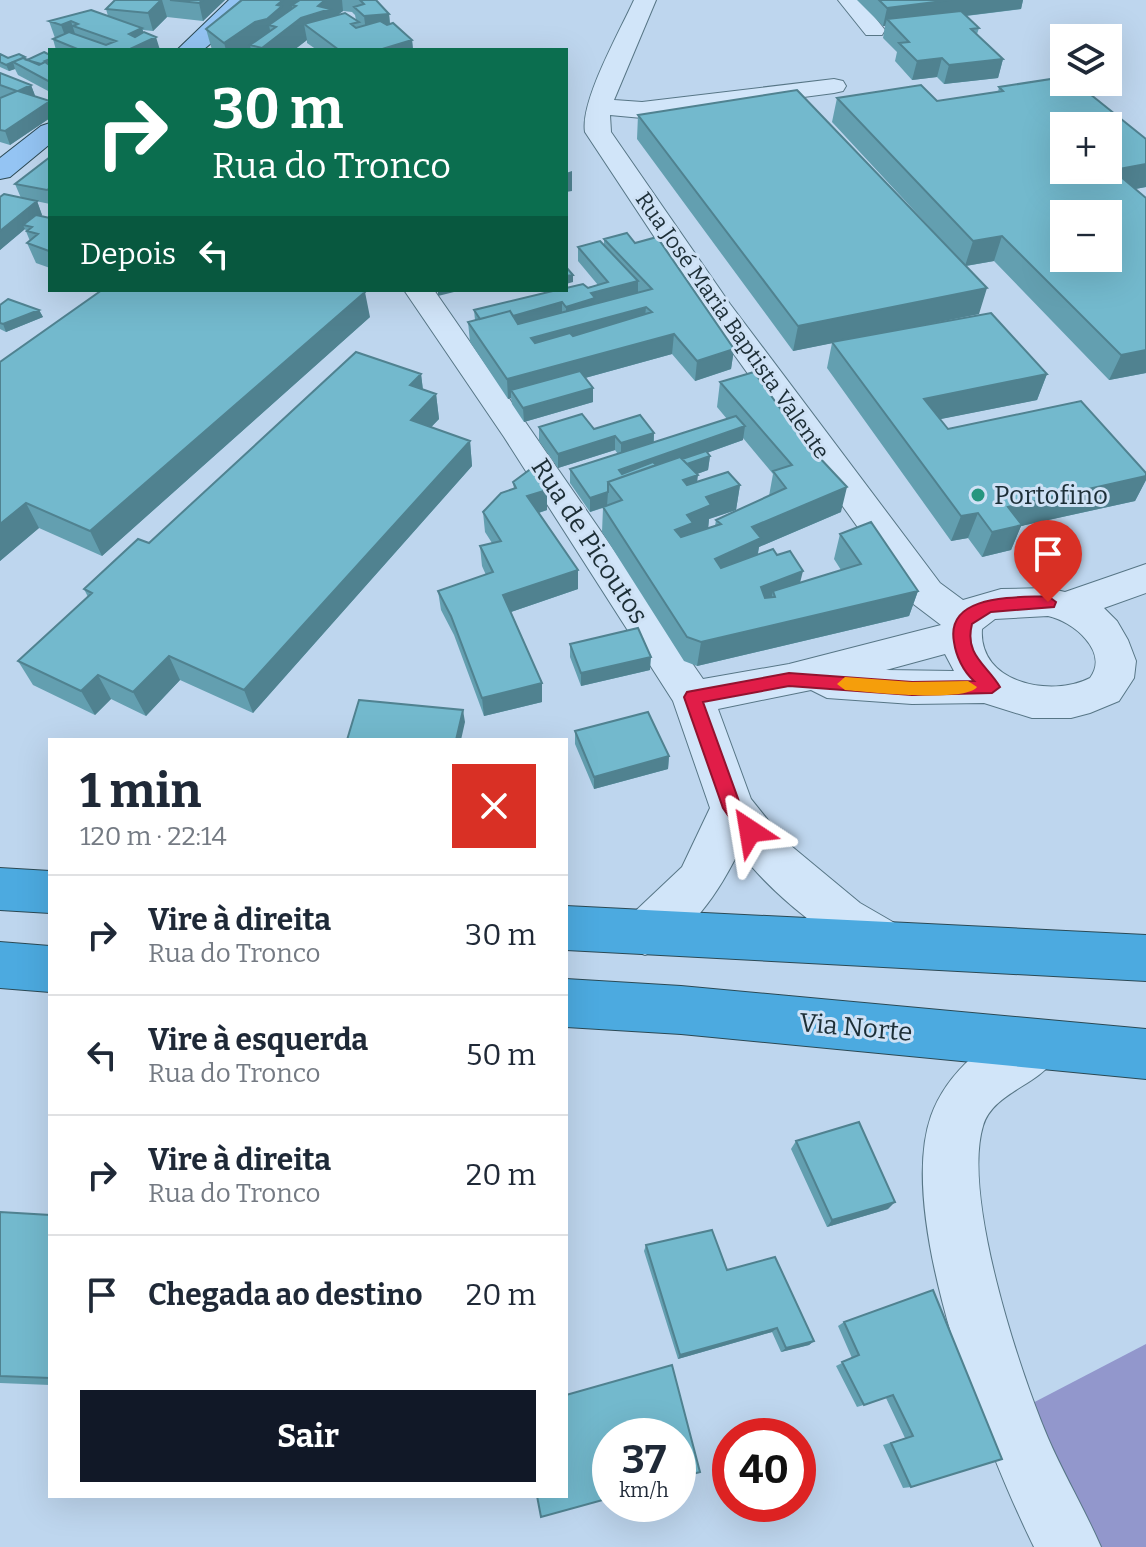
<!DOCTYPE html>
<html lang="pt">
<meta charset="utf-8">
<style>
body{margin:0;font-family:Bitter,serif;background:#f6f6f7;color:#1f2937;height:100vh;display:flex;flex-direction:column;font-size:30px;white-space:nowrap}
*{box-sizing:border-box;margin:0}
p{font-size:26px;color:#747a83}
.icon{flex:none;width:44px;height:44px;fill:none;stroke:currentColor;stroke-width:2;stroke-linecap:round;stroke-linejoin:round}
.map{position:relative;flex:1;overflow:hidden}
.drawer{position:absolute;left:48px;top:738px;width:520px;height:760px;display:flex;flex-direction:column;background:#fff;border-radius:0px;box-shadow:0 8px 32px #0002}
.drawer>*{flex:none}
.hud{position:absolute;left:48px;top:48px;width:520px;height:244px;border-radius:0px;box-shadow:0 8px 32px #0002;background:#0b6e4f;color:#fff;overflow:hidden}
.fabs{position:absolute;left:1050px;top:24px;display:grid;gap:16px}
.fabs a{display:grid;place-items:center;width:72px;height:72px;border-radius:0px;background:#fff;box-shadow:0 8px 32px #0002;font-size:40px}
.speed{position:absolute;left:592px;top:1418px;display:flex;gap:16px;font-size:40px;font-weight:700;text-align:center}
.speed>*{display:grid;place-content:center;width:104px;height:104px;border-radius:50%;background:#fff;box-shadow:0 8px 32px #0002;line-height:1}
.speed small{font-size:20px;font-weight:400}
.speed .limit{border:12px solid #d22;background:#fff;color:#111}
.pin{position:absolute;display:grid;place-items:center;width:68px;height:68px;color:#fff;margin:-82px -34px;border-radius:50% 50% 50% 0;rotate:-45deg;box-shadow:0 0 8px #0007}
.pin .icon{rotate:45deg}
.me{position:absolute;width:88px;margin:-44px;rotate:327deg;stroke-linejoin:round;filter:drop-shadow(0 0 6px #0008)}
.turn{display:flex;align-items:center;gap:28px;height:168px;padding:0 32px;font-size:36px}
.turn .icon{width:104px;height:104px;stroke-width:2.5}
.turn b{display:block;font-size:56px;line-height:68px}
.then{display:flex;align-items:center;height:76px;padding:0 32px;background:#0003;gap:16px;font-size:30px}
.round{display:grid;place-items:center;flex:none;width:84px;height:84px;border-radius:0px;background:#f6f6f7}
.head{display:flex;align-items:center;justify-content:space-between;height:136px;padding:0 32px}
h1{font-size:48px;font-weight:700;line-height:60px}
.primary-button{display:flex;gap:16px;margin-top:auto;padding:16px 32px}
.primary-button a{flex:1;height:92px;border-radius:0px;background:#111827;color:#fff;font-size:32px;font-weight:700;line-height:92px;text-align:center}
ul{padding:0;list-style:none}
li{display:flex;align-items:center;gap:24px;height:120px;padding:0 32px;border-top:2px solid #e0e1e3}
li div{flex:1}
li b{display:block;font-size:30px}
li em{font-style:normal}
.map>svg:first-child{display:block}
.green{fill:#9297cc}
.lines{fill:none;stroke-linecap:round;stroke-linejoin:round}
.minor-casing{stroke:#577686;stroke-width:2}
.major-casing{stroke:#2b4954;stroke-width:2}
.highway-casing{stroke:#2b4954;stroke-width:2}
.minor{fill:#d1e5f9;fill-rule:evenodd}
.major{fill:#94c4f3;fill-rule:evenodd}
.highway{fill:#4caae0;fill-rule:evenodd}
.wall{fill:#639fb0;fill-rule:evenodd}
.shaded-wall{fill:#508290;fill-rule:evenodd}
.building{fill:#73b9cd;stroke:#508290;stroke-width:2;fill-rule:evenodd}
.route{fill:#e11d48;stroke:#92132f;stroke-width:2}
.slow{fill:#f59e0b}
.poi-dot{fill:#26967f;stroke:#cee1f5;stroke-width:3}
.labels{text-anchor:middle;stroke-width:6;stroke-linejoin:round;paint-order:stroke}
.far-street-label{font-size:22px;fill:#1c2e36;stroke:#cee1f5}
.poi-label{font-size:26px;fill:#1c2e36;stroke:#cee1f5;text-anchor:start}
.street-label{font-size:26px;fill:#1c2e36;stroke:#cee1f5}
</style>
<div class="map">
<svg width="1146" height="1547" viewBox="0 0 1146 1547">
<rect width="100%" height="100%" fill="#bed6ee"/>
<path class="green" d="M 1146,1344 L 1146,1547 L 1089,1547 L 1025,1407 Z"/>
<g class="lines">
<g class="minor-casing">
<path id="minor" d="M 634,0 L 656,0 L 614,100 L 642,102 L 834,79 L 843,81 L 846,86 L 843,91 L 834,93 L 642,118 L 610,115 L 611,132 L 730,304 L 940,583 L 963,600 L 1001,589 L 1048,588 L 1065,592 L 1146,564 L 1146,593 L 1104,608 L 1117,621 L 1128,640 L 1136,661 L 1134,678 L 1119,701 L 1090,713 L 1071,718 L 1032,718 L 984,703 L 912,704 L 827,698 L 811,690 L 718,709 L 751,799 L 784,840 L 860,903 L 905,929 L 912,945 L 905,961 L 888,967 C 838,948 771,894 739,851 C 719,892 689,938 645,955 L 628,948 L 621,933 L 628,918 L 682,867 L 710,808 L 673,701 L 504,437 L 404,290 L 434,290 L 703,679 L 789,664 L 941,625 L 912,603 L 708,318 L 585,132 C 580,101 620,31 634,0 ZM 1048,616 C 1072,621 1110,651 1090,678 C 1051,698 978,683 982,629 L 995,619 ZM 945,654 L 954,671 L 886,670 Z
M 838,0 L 861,0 L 885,30 L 882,35 L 866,35 Z
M 1034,1019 L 1052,1026 L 1060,1044 C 1058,1049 1056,1056 1053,1061 C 1035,1086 992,1094 983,1126 C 962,1196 1019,1370 1048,1438 C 1064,1475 1085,1510 1101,1547 L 1034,1547 C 987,1452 895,1219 931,1116 C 947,1071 990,1037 1034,1019 Z"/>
</g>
<g class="major-casing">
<path id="major" d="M 229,0 L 252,0 L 229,28 L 203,50 L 177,50 Z
M 50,123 L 50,144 L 10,177 L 0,179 L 0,158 L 41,126 Z"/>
</g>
<g class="highway-casing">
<path id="highway" d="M 0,868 L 50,871 L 50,913 L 0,910 Z
M 566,906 L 1146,935 L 1146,981 L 566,950 Z
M 0,942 L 50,946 L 50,992 L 0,988 Z
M 566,979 L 681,986 L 1146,1029 L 1146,1079 L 681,1034 L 566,1027 Z"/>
</g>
<use href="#minor" class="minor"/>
<use href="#major" class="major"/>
<use href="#highway" class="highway"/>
</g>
<path class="wall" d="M 115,0 L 225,0 L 203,21 L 167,17 L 153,31 L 143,30 L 143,33 L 160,50 L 56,50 L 53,39 L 55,38 L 49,21 L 108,16 L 106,9 Z
M 240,0 L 376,0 L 389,14 L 390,24 L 412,40 L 413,50 L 317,50 L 307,43 L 307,40 L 294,50 L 212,50 L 206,29 ZM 343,11 L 352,12 L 355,15 L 356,20 L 339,14 Z
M 857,0 L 1023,0 L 1021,9 L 966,16 L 979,28 L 977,34 L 1003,59 L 998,78 L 944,84 L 937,77 L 912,80 L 895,61 L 897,52 L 883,38 L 885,26 L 883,26 Z
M 0,54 L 8,58 L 26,59 L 50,55 L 50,92 L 18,75 L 15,69 L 9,71 L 0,67 Z
M 0,73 L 31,85 L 35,96 L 50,101 L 50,118 L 10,145 L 0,142 Z
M 999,87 L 1146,139 L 1146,187 L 1135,189 L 1146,373 L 1109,380 L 994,261 L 966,266 L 979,314 L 888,332 L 1047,374 L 1037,400 L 940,419 L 948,429 L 1146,473 L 1146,480 L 1135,501 L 1021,526 L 1011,550 L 982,557 L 968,538 L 951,541 L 827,368 L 832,343 L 793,351 L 637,139 L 638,115 L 947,246 L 832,122 L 837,98 L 937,101 L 998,92 Z
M 50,157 L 50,204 L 21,198 L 15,184 Z
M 0,197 L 37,201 L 42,215 L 41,216 L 50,218 L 50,268 L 36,263 L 27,243 L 30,241 L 25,229 L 0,250 Z
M 604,239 L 635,243 L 734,349 L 731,369 L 695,381 L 672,354 L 585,378 L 593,402 L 524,422 L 512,404 L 511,398 L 508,399 L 470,342 L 468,322 L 475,320 L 474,310 L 598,285 L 578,261 L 578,247 L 604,245 Z
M 0,305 L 39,310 L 43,317 L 6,332 L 0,329 Z
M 370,317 L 102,556 L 39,528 L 0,561 L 0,362 Z
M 421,374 L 423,390 L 436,394 L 439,419 L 431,427 L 470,441 L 472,466 L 253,713 L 180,680 L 146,716 L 111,699 L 95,715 L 33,685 L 18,661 L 88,597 L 84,589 L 149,543 Z
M 720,382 L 841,512 L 759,547 L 758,554 L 800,583 L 841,570 L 834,559 L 840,534 L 918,591 L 909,616 L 697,666 L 684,661 L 602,532 L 603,508 L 590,512 L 570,483 L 570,469 L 618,454 L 615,450 L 558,468 L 539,441 L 539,427 L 654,433 L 654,442 L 727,419 L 717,407 ZM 743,438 L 773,474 L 769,496 L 716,520 L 715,526 L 708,528 L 709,519 L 736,510 L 740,485 L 697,482 L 697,474 L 708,470 L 710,456 L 707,453 L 743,440 Z
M 513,482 L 547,510 L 539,513 L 578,570 L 578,589 L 511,612 L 542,683 L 542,702 L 484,716 L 454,635 L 441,610 L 438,591 L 486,575 L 482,566 L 480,546 L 492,543 L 485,532 L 483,512 L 514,489 Z
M 570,644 L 650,670 L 581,686 L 570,657 Z
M 575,731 L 669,756 L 668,769 L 594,789 L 575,744 Z
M 796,1141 L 888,1209 L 827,1227 L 791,1149 Z
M 0,1212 L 50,1215 L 50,1385 L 0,1383 Z
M 646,1245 L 727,1270 L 814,1341 L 809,1345 L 781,1352 L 772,1332 L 678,1359 L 644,1251 Z
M 933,1290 L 911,1487 L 903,1488 L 883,1445 L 905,1438 L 886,1398 L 857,1407 L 836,1366 L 852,1358 L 838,1326 L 844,1322 Z"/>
<path class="shaded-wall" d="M 161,0 L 162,0 L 167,17 L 153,31 L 148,13 Z
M 203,0 L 225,0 L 203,21 L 199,3 Z
M 283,0 L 308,0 L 296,6 L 292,5 L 294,17 L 318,6 L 325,0 L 342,0 L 343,11 L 331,20 L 304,24 L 307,40 L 294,50 L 262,50 L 262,48 L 250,45 L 251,50 L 226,50 L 224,43 ZM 269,25 L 276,27 L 272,40 Z
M 951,0 L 1023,0 L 1021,9 L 892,25 L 887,19 L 885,26 L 883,26 L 887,8 Z
M 389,14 L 391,36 L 367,40 L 364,16 Z
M 71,21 L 77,40 L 68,44 L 61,25 Z
M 142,28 L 146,42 L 156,37 L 160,50 L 128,50 L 129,34 Z
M 412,40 L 413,50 L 379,50 Z
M 25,57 L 27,61 L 13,62 L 15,69 L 9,71 L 6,65 Z
M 942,58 L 937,77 L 912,80 L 917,61 Z
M 1003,59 L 998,78 L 944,84 L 949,65 Z
M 31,85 L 36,98 L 18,91 Z
M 50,101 L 50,118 L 10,145 L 5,131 Z
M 1146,164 L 1146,187 L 1103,195 L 1113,170 Z
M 572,171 L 572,191 L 566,192 L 566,173 Z
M 37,201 L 42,215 L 29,226 L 23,225 L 25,229 L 0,250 L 0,231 Z
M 1002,236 L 994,261 L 965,266 L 973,241 Z
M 573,275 L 573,282 L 566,284 L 566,276 Z
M 638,281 L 638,295 L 566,321 L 566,307 L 591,293 Z
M 987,288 L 979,314 L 793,351 L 798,326 Z
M 438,290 L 462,290 L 438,296 Z
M 365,292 L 370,317 L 102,556 L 90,531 Z
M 562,302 L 562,316 L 485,338 L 484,324 Z
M 646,307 L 644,327 L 531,358 L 531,338 Z
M 39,310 L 43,317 L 6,332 L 3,324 Z
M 674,334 L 672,354 L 516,397 L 511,390 L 511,398 L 508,399 L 507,379 Z
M 734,349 L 731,369 L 695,381 L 697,361 Z
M 1146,350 L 1146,373 L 1109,380 L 1121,355 Z
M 421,374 L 424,399 L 410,385 Z
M 1047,374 L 1037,400 L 916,424 L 924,399 Z
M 593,388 L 593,402 L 524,422 L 523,408 Z
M 436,394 L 439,419 L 414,445 L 411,420 Z
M 745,426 L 743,440 L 619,484 L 619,470 Z
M 654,433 L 653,447 L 621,457 L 621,443 Z
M 615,436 L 615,450 L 558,468 L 558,454 Z
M 470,441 L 472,466 L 253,713 L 244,690 Z
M 710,456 L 708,470 L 622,501 L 614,490 Z
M 698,475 L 695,500 L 683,480 Z
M 1146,476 L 1146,480 L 1135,501 L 1021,526 L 1011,550 L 982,557 L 992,532 L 1008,507 Z
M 740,485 L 736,510 L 709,519 L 708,530 L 690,548 L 675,530 L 687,515 L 706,497 Z
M 847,487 L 841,512 L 759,547 L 756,562 L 711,584 L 715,559 L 752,527 Z
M 547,490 L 547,510 L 528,516 L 527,496 Z
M 608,492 L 607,506 L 590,512 L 590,498 Z
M 26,503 L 39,528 L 0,561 L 0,524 Z
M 978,513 L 968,538 L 951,541 L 961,516 Z
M 578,570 L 578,589 L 505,614 L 503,595 Z
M 803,571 L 797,595 L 775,597 L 773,591 L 770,606 L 756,611 L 761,587 Z
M 918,591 L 909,616 L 697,666 L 701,642 Z
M 169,656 L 180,680 L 146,716 L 133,692 Z
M 651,657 L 650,670 L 581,686 L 581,673 Z
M 98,675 L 111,699 L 95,715 L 81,691 Z
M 542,683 L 542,702 L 484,716 L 482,698 Z
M 463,710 L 465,722 L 461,740 L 456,740 Z
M 669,756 L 668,769 L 594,789 L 594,777 Z
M 895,1202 L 888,1209 L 827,1227 L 832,1220 Z
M 777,1328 L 772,1332 L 678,1359 L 680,1355 Z
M 814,1341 L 809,1345 L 781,1352 L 786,1348 Z"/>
<path class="building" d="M 115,0 L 161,0 L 148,13 L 106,9 Z
M 170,0 L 203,0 L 199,3 Z
M 242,0 L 283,0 L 277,5 L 282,6 L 267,19 L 255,22 L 224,43 L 206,29 Z
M 300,0 L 325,0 L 318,6 L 330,9 L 301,18 L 262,48 L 250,45 L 276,27 L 269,25 L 296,6 L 292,5 Z
M 360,0 L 376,0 L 389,14 L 364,16 L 354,7 L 364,4 Z
M 879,0 L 951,0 L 887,8 Z
M 91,10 L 142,28 L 129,34 L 135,37 L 144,32 L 156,37 L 128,50 L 70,50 L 75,48 L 53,39 L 69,32 L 106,45 L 116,41 L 73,26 L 78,24 L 71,21 L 61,25 L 49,21 Z
M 961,11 L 979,28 L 971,29 L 1003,59 L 949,65 L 942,58 L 917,61 L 899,43 L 909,42 L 887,19 Z
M 345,13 L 359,22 L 351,24 L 356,28 L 380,21 L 387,25 L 393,23 L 412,40 L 379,50 L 339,50 L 304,24 Z
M 44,52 L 50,55 L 50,59 L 45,61 L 50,63 L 48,64 L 45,62 L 41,64 L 27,60 Z
M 0,54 L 8,58 L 19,54 L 25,57 L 6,65 L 0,62 Z
M 23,58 L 39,65 L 45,62 L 50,65 L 50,82 L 13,62 Z
M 0,73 L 31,85 L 18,91 L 50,101 L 5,131 L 0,130 L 0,98 L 17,91 L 0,85 Z
M 1064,77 L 1064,82 L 1075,82 L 1146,139 L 1146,164 L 1113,170 L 1146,198 L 1146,350 L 1121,355 L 1002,236 L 973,241 L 837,98 L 921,85 L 937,101 L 1003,91 L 999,87 ZM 1064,126 L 1108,126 L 1108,170 L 1064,170 ZM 1064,214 L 1108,214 L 1108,258 L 1064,258 Z
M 797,90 L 987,288 L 798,326 L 638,115 Z
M 50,157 L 50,188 L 47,190 L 15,184 Z
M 4,194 L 37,201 L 0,231 L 0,197 Z
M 36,215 L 50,218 L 49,251 L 27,243 L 38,234 L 27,231 L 32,227 L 23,225 Z
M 627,233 L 635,243 L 657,237 L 734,349 L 697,361 L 674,334 L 507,379 L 468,322 L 510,311 L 518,324 L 652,289 L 604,239 ZM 646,307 L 652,312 L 573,336 L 570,333 L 535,343 L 531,338 Z
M 600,241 L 638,281 L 591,293 L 595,298 L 566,307 L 562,302 L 513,316 L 510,311 L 480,319 L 474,310 L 557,290 L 566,290 L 566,288 L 583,284 L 588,288 L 608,282 L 578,247 Z
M 566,267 L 573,275 L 566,276 Z
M 102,290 L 359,290 L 365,292 L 90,531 L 26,503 L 0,524 L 0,362 Z
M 8,299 L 39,310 L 3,324 L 0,323 L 0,305 Z
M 991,313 L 1047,374 L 924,399 L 948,429 L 1081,401 L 1146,473 L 1146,476 L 1008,507 L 1022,525 L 992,532 L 978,513 L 961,516 L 832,342 Z
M 356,352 L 421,374 L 410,385 L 436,394 L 411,420 L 470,441 L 244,690 L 169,656 L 133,692 L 98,675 L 81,691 L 18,661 L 92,593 L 84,589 L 138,539 L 149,543 Z
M 580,371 L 593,388 L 523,408 L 511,390 Z
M 754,372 L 803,440 L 847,487 L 752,527 L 761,538 L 715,559 L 721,568 L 773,549 L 777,555 L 790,551 L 803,571 L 761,587 L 765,598 L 775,597 L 773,591 L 861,564 L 840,534 L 871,522 L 918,591 L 701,642 L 687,637 L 603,507 L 622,500 L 608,482 L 680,457 L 698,475 L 683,480 L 687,485 L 728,472 L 740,485 L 706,497 L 711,505 L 687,515 L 693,523 L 675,530 L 681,537 L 721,524 L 716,520 L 786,488 L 773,471 L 792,465 L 720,382 Z
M 582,414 L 594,429 L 640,415 L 654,433 L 621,443 L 615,436 L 558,454 L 539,427 Z
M 736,416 L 745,426 L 619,470 L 622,474 L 653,462 L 656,465 L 608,482 L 608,492 L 590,498 L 570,469 Z
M 706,451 L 710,456 L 687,464 L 682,459 Z
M 532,468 L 547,490 L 527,496 L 578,570 L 503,595 L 542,683 L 482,698 L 451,616 L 438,591 L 493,572 L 480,546 L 501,541 L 483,512 L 501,493 L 516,488 L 513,482 Z
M 638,628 L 651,657 L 581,673 L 570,644 Z
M 359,700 L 463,710 L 456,740 L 347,740 Z
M 648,712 L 669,756 L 594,777 L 575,731 Z
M 859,1122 L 895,1202 L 832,1220 L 796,1141 Z
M 0,1212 L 50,1215 L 50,1378 L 0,1376 Z
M 712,1230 L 727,1270 L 775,1257 L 814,1341 L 786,1348 L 777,1328 L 680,1355 L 646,1245 Z
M 933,1290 L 1002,1459 L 911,1487 L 891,1443 L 913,1436 L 893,1395 L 864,1405 L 842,1362 L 859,1355 L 844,1322 Z
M 672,1365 L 700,1472 L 678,1478 L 678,1436 L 610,1436 L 610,1498 L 541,1517 L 537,1496 L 566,1496 L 566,1395 Z"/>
<path class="route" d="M 1048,596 L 1056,602 L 1054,607 L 991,612 L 972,624 C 964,655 987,665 1000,687 L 992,693 L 912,695 L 789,686 L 703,702 L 740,804 L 759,831 L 756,837 L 743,837 L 723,808 L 684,697 L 687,692 L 789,673 L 912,682 L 974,681 C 963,671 956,656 954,642 C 945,593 1018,598 1048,596 Z"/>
<path class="slow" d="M 845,677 L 912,682 L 968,681 L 977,687 C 965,703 868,692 845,690 L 837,684 Z"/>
<circle class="poi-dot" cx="978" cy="495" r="8"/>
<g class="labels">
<g class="far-street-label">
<text transform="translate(733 325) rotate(55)" y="8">Rua José Maria Baptista Valente</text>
</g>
<g class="poi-label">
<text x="994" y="504">Portofino</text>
</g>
<g class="street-label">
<text transform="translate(590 541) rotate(57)" y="9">Rua de Picoutos</text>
<text transform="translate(856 1027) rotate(5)" y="9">Via Norte</text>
</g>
</g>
</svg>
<div class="fabs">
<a><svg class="icon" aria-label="layers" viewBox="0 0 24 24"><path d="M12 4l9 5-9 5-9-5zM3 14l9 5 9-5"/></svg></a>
<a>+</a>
<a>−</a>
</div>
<div class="speed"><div>37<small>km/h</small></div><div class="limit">40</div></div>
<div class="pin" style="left:1048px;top:602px;background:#d93025"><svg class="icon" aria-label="arrive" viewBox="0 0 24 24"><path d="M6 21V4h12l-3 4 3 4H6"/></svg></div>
<svg class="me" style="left:750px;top:831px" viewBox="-20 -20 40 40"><path d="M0-17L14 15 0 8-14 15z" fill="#e11d48" stroke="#fff" stroke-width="4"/></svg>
<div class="hud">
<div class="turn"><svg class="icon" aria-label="right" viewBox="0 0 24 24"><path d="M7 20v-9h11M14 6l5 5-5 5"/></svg><div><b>30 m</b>Rua do Tronco</div></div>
<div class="then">Depois<svg class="icon" aria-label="left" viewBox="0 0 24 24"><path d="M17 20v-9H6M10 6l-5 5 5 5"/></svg></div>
</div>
<section class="drawer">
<div class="head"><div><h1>1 min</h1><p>120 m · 22:14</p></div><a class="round" style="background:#d93025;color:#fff"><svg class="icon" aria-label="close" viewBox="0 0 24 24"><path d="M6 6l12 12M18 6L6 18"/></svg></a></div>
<ul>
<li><svg class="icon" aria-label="right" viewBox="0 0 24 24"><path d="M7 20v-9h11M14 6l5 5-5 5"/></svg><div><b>Vire à direita</b><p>Rua do Tronco</p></div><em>30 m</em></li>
<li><svg class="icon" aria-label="left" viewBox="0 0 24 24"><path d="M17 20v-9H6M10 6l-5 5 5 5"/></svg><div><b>Vire à esquerda</b><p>Rua do Tronco</p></div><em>50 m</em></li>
<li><svg class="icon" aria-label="right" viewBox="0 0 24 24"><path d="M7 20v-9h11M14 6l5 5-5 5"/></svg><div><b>Vire à direita</b><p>Rua do Tronco</p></div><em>20 m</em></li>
<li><svg class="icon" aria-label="arrive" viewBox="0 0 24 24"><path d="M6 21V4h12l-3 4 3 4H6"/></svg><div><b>Chegada ao destino</b></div><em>20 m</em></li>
</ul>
<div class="primary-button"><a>Sair</a></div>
</section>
</div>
